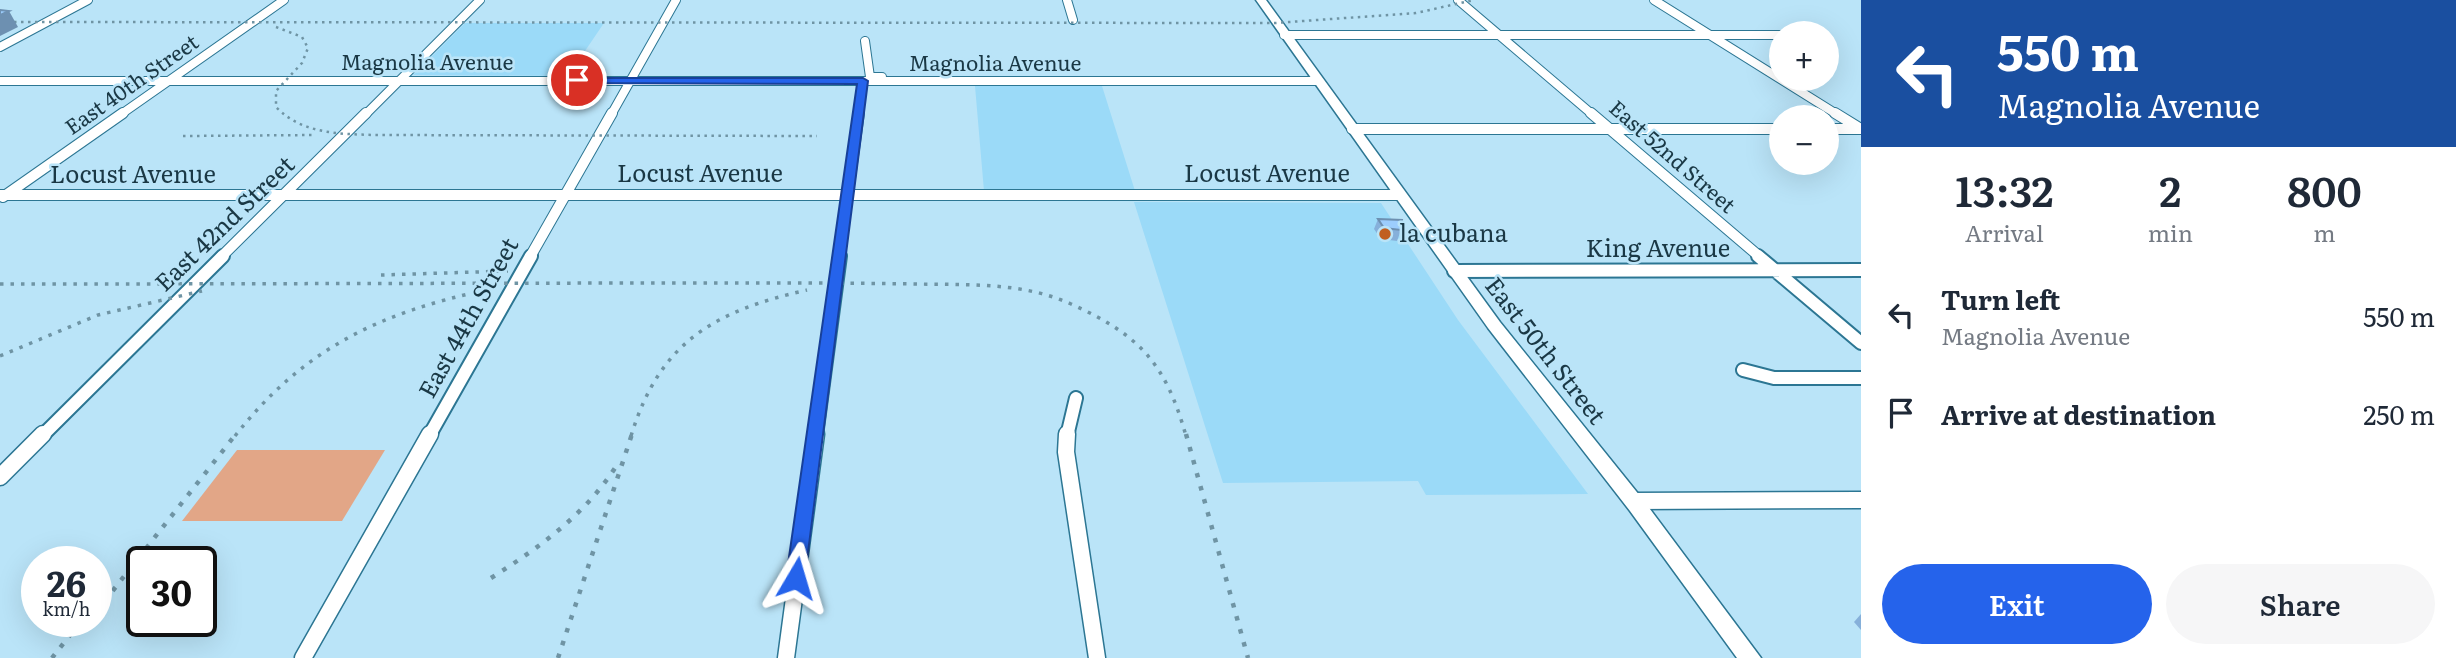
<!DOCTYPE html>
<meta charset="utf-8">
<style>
body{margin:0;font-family:Literata,serif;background:#f6f6f7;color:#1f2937;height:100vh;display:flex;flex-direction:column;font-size:26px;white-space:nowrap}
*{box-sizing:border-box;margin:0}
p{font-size:23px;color:#747a83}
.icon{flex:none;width:38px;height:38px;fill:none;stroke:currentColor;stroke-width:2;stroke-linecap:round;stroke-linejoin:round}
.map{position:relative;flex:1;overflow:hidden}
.side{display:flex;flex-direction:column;background:#fff;width:595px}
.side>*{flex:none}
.banner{background:#1a4fa0;color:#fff;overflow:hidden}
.fabs{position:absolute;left:1769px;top:21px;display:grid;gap:14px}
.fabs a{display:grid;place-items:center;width:70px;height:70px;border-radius:50%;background:#fff;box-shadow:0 7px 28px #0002;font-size:35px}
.speed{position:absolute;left:21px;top:546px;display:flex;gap:14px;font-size:35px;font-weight:700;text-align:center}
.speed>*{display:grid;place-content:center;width:91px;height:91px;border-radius:50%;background:#fff;box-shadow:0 7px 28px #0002;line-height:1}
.speed small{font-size:18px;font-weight:400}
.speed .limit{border:4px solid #111;border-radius:10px;background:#fff;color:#111}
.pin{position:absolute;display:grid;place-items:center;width:60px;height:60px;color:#fff;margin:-30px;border:4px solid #fff;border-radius:50%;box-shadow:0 2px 7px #0007}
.me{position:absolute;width:77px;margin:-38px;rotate:7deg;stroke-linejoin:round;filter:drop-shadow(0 0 5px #0008)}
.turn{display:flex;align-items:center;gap:24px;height:147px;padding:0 21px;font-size:32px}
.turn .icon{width:91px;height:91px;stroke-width:2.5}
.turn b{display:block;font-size:49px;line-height:60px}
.eta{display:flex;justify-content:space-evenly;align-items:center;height:119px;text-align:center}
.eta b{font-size:42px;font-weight:600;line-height:49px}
.cta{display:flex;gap:14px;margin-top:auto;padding:14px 21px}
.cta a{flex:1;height:80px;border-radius:42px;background:#2563eb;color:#fff;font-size:28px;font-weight:600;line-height:80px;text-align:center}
.cta a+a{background:#f6f6f7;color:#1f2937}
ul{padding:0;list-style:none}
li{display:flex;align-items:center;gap:21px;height:98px;padding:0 21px}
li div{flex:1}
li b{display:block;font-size:26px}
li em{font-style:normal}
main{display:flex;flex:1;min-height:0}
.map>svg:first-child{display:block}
.built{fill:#9bdaf8}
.green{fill:#e2a687}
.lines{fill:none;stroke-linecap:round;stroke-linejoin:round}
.minor-far3-casing{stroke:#2c7693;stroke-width:10}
.minor-far2-casing{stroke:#2c7693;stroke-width:12}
.minor-far1-casing{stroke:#2c7693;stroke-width:16}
.minor-casing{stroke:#2c7693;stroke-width:19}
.major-casing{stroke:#2c7693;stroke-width:3}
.minor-far3{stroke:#fff;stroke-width:8}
.minor-far2{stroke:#fff;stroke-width:10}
.minor-far1{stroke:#fff;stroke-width:12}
.minor{stroke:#fff;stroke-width:16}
.major{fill:#fff;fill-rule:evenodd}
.rail-far2{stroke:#6f94a4;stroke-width:2.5;stroke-dasharray:2.5 4.5;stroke-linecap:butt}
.rail-far1{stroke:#6f94a4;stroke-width:3.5;stroke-dasharray:3.5 7;stroke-linecap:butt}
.rail{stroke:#6f94a4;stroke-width:4.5;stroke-dasharray:4.5 9;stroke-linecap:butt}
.wall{fill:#86b0da}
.shaded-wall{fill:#6d90b1}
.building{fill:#9ccdfd;stroke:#6d90b1;stroke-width:2}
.route{fill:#2563eb;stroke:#184099;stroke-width:2}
.poi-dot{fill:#c05f21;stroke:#bae4f8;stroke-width:2.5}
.labels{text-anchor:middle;stroke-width:5;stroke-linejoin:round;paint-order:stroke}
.far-street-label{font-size:21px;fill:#1a3845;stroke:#bae4f8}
.street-label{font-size:24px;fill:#1a3845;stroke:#bae4f8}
.poi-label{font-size:24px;fill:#1a3845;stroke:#bae4f8;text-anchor:start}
</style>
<main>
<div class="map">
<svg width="1861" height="658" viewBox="0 0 1861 658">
<rect width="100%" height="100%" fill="#bae4f8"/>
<path class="built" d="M 465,23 L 604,23 L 568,76 L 413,75 Z
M 975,86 L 1102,86 L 1135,191 L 984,191 Z
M 1134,202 L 1381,203 L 1458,320 L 1588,494 L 1426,495 L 1418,481 L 1223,483 Z"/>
<path class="green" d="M 237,450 L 385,450 L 342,521 L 182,521 Z"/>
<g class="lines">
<g class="minor-far3-casing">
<path id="minor-far3" d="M 1067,0 L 1073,20
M 1458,0 L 1593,115
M 1654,0 L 1838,115
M 1284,35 L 1782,35
M 865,41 L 870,77 L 882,77
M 0,47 L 88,0
M 0,81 L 1317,81
M 120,115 L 284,0
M 365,115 L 480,0
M 611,115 L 676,0
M 858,115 L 863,81"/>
</g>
<g class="minor-far2-casing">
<path id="minor-far2" d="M 1591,113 L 1760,257
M 1835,113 L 1861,129
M 1352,129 L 1782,129
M 1827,129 L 1861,129
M 0,195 L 1400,195
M 3,197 L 123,113
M 221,257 L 366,113
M 530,257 L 612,113
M 839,257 L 859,113"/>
</g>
<g class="minor-far1-casing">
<path id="minor-far1" d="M 1758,256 L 1861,343
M 1454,271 L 1861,270
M 1743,370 L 1774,378 L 1861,378
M 42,436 L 223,256
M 429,436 L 531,256
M 816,436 L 840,256
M 1067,436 L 1076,398"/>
</g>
<g class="minor-casing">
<path id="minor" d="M 1067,434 L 1066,452 L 1097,658
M 0,477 L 43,434
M 1633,501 L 1861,500
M 303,658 L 430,434
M 786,658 L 816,434"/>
</g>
<g class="major-casing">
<path id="major" d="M 1256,0 L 1266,0 L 1500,322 L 1644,501 L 1761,658 L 1737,658 L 1630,511 L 1488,328 Z"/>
</g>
<use href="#minor-far3" class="minor-far3"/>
<use href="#minor-far2" class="minor-far2"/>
<use href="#minor-far1" class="minor-far1"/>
<use href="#minor" class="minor"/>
<use href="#major" class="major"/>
<path class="rail-far2" d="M 0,22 L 1275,23 L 1416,13 L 1474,0
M 276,27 L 302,37 L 308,48 L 302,63 L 276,91 L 276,107 C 302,134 339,134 375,135 L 817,136
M 183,136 L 316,135"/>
<path class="rail-far1" d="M 381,275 L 508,271
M 0,284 C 246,284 493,283 739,283 C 798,283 857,283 916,284 C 968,285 1023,282 1071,304 C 1140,335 1166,364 1186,436
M 0,356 L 98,315 L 202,291
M 235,436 C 303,349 379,313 486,290
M 631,436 C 660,341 715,311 807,290"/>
<path class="rail" d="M 1186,434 L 1248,658
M 491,578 C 540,547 585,515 617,465
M 96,612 L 236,434
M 52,658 L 81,621
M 558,658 L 632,434"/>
</g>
<path class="wall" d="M 1378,219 L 1401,230 L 1397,241 L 1381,239 L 1374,229 Z
M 1861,614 L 1861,630 L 1854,622 Z"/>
<path class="shaded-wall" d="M 9,11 L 18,27 L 0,36 L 0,15 Z"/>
<path class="building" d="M 0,10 L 9,11 L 0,15 Z
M 1378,219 L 1402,220 L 1401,230 L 1384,228 Z"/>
<path class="route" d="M 573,78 L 863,78 L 868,81 L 804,584 L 789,584 L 786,578 L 857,84 L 577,83 L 573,82 Z"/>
<circle class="poi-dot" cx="1385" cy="234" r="7"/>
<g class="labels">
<g class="far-street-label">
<text x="427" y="70">Magnolia Avenue</text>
<text x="995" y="71">Magnolia Avenue</text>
<text transform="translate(132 85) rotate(-35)" y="7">East 40th Street</text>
<text transform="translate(1672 157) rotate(41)" y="7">East 52nd Street</text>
</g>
<g class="street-label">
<text x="700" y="182">Locust Avenue</text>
<text x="1267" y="182">Locust Avenue</text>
<text x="133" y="183">Locust Avenue</text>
<text transform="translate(225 224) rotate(-44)" y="8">East 42nd Street</text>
<text x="1658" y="257">King Avenue</text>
<text transform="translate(469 318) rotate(-61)" y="8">East 44th Street</text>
<text transform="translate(1545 351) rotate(52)" y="8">East 50th Street</text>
</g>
<g class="poi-label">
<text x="1399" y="242">la cubana</text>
</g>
</g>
</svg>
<div class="fabs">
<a>+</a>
<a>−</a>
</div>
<div class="speed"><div>26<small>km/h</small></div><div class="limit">30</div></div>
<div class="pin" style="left:577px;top:80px;background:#d93025"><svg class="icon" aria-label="arrive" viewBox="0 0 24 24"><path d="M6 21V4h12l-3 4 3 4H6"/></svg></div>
<svg class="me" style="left:796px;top:578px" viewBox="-20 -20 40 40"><path d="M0-17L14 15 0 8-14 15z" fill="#2563eb" stroke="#fff" stroke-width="4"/></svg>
</div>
<section class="side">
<div class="banner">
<div class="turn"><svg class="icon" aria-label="left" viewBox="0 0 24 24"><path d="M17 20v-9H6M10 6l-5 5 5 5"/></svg><div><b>550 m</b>Magnolia Avenue</div></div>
</div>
<div class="eta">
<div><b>13:32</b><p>Arrival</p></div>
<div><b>2</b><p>min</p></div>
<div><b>800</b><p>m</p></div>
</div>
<ul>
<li><svg class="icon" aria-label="left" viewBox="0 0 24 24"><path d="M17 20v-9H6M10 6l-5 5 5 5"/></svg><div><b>Turn left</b><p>Magnolia Avenue</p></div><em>550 m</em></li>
<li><svg class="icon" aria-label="arrive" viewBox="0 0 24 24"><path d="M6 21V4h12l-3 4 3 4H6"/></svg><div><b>Arrive at destination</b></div><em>250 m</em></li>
</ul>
<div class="cta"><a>Exit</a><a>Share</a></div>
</section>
</main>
